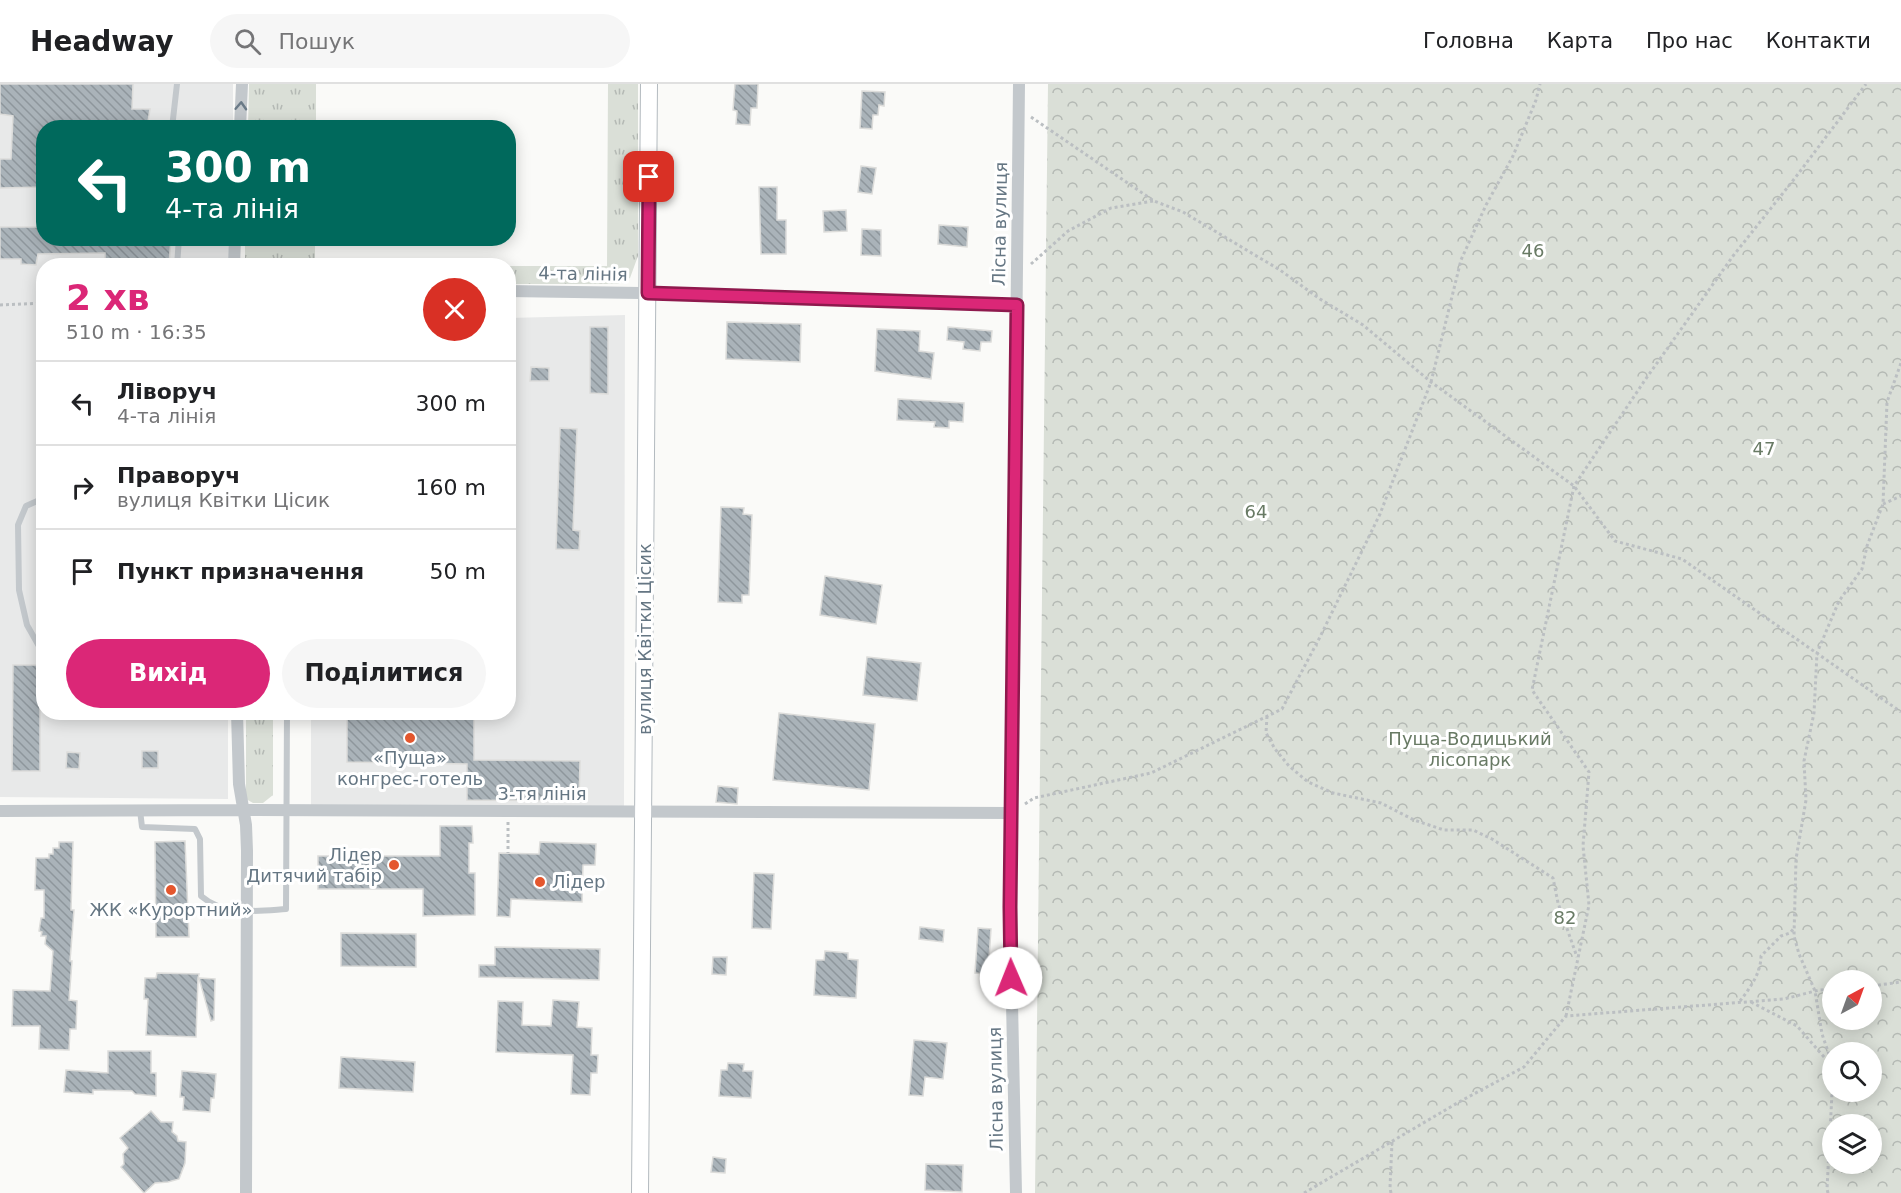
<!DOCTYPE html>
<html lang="uk">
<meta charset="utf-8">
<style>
body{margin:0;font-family:"DejaVu Sans",sans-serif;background:#f6f6f6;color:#202124;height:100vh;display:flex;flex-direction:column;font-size:22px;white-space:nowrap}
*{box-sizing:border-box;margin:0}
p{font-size:20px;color:#757577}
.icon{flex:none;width:33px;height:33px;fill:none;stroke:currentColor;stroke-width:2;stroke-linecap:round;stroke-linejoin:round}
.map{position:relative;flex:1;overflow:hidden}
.drawer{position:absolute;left:36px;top:174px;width:480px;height:462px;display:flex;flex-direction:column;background:#fff;border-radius:24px;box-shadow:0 3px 15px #0003}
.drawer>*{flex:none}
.hud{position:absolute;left:36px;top:36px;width:480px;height:126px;border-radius:24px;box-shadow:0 3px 15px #0003;background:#00695c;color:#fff;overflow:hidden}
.needle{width:39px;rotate:41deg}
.tools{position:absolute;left:1822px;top:886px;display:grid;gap:12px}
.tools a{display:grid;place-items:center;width:60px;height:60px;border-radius:50%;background:#fff;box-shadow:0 3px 15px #0003;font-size:30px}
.pin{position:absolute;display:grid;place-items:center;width:51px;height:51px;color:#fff;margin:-26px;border-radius:12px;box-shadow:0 3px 9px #0006}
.me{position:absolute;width:66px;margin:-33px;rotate:359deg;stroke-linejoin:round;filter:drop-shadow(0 0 4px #0008)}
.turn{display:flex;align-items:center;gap:21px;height:126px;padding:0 30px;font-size:27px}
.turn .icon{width:78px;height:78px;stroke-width:2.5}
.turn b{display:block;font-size:42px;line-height:51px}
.round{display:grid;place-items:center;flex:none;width:63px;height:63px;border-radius:32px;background:#f6f6f6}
.overview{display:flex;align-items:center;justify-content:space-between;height:102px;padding:0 30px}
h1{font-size:36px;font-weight:700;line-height:45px;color:#db2777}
.button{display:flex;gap:12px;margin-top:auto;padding:12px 30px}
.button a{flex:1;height:69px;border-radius:36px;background:#db2777;color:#fff;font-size:24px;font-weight:700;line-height:69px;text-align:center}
.button a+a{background:#f6f6f6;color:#202124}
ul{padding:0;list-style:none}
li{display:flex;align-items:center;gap:18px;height:84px;padding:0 30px;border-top:2px solid #e0e0e0}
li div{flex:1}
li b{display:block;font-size:22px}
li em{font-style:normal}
header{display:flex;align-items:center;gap:36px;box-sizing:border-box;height:84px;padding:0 30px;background:#fff;border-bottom:2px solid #e0e0e0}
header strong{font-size:28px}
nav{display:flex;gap:33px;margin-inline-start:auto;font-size:21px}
.search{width:420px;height:54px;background:#f6f6f6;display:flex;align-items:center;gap:15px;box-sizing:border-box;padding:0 21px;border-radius:33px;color:#757577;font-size:22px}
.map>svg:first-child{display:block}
.built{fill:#e8e9e9}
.grass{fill:url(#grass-tufts)}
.forest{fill:url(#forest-crowns);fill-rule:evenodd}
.building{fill:url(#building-back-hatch);stroke:#dcdcda;stroke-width:1.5}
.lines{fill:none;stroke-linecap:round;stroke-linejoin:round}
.secondary-casing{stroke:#b3babf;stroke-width:18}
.path{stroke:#bbbfc2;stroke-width:3;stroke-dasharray:3 3;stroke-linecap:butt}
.lane{stroke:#c3c8cc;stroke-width:6}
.street{stroke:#c3c8cc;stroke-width:12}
.secondary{stroke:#fff;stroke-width:16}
.oneway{stroke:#6a7a87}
.route-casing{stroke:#8e194d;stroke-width:15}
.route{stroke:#db2777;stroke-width:10}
.poi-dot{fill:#e4572e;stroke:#fff;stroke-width:2}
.labels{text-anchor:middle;stroke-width:6;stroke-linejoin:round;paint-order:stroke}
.street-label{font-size:18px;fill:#657683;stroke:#fff}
.park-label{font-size:18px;fill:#687a64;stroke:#fff}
.poi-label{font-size:18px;fill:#657683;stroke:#fff}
</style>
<header>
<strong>Headway</strong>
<div class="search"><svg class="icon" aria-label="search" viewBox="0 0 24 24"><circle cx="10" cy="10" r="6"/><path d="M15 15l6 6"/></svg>Пошук</div>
<nav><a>Головна</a><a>Карта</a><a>Про нас</a><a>Контакти</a></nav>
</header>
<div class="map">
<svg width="1901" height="1109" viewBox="0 0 1901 1109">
<defs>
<pattern id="grass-tufts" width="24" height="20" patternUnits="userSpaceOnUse" patternTransform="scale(1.5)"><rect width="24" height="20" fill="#dadfd7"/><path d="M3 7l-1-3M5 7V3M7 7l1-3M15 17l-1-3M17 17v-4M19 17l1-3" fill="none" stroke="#b4b9b4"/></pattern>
<pattern id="forest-crowns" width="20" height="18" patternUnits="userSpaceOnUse" patternTransform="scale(1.5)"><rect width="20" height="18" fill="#dadfd7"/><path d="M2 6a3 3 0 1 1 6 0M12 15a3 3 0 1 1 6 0" fill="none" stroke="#b4b9b4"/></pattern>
<pattern id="building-back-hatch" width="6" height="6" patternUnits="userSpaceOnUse" patternTransform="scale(1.5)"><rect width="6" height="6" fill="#aab3b9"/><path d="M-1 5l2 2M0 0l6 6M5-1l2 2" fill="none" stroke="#8e969c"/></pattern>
</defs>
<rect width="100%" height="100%" fill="#fafaf8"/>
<path class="built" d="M 0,0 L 233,0 L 233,43 L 44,44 L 44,154 L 232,155 L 232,181 L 44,182 L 44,628 L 228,629 L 228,715 L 0,713 Z
M 625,231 L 624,722 L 311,721 L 311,629 L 508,628 L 509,234 Z"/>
<path class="grass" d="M 249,0 L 316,0 L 316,43 L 248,43 Z
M 608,0 L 638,0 L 638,172 L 630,194 L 618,200 L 509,200 L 509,182 L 607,182 Z
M 245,155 L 315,155 L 315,181 L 245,181 Z
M 246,629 L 273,629 L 273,711 L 263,719 L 253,719 L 246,715 Z"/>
<path class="forest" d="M 1048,0 L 1901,0 L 1901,1109 L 1035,1109 ZM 1833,897 L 1872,897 L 1872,936 L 1833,936 ZM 1833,969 L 1872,969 L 1872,1008 L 1833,1008 ZM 1833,1041 L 1872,1041 L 1872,1080 L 1833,1080 Z"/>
<path class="building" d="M 0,0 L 133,0 L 132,25 L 150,25 L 147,44 L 44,44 L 44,103 L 0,104 L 0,75 L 11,75 L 13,32 L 0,30 Z
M 735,0 L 758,0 L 757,24 L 751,24 L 750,41 L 736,40 L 737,27 L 733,26 Z
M 862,7 L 885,8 L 884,22 L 879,21 L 878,31 L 873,31 L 872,45 L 860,44 Z
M 861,82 L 876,84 L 872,110 L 858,108 Z
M 759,103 L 777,103 L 777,136 L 786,136 L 786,170 L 761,170 Z
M 846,126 L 847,147 L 824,148 L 823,127 Z
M 939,141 L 968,143 L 967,163 L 938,160 Z
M 0,143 L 44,143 L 44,154 L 171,154 L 169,182 L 105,182 L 105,169 L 38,170 L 36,181 L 21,180 L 21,175 L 0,175 Z
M 862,145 L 881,146 L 881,172 L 861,171 Z
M 727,238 L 801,240 L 800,278 L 726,275 Z
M 590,243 L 608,243 L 608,310 L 590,309 Z
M 948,243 L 992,247 L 991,258 L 981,258 L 980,267 L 963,265 L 964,258 L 947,256 Z
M 877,245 L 920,247 L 919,267 L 934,269 L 931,295 L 875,287 Z
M 531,283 L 549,284 L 549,297 L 530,297 Z
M 898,315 L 964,319 L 963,338 L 949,337 L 949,344 L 934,343 L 935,338 L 897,336 Z
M 560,344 L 577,345 L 573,446 L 580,447 L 579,466 L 556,465 Z
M 721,423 L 744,424 L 743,430 L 752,431 L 749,511 L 742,511 L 742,519 L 718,518 Z
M 825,492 L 882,501 L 876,540 L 820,531 Z
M 867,573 L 921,579 L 917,617 L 863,611 Z
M 13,581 L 40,581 L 40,687 L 12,687 Z
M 779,629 L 875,640 L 869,706 L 773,696 Z
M 347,632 L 474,633 L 474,676 L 580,677 L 579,717 L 467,716 L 467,680 L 347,678 Z
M 142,667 L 158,667 L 158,684 L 142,684 Z
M 67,668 L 80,669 L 79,685 L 66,684 Z
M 718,702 L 738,704 L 737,720 L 716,718 Z
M 440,742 L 472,742 L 473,759 L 469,759 L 469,789 L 475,789 L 475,831 L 423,832 L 423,805 L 318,805 L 318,772 L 440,772 Z
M 185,757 L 189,853 L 156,853 L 155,758 Z
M 59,758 L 73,758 L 71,826 L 74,826 L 70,877 L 72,877 L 69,916 L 77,917 L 76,945 L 70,945 L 69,966 L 39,965 L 40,942 L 12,942 L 13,906 L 50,907 L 53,867 L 45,860 L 46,852 L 41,852 L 42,848 L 39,847 L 41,834 L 44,834 L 44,806 L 35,806 L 36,774 L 49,774 L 49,770 L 53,770 L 53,764 L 59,764 Z
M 540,758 L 596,760 L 595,781 L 583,781 L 582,818 L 511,815 L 510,833 L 497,832 L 499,769 L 539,770 Z
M 754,789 L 774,790 L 771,845 L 752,844 Z
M 920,843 L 944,846 L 943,858 L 919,855 Z
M 978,844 L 991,845 L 988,890 L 975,889 Z
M 341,849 L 416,850 L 416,883 L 341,882 Z
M 495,863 L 600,865 L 599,896 L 479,893 L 479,881 L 495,881 Z
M 825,867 L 848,869 L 848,875 L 858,876 L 856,914 L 814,911 L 816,876 L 824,876 Z
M 713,873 L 727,873 L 726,891 L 712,890 Z
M 157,889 L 199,890 L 198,894 L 196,953 L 146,951 L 148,915 L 144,915 L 145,894 L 156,894 Z
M 199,894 L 215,895 L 214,936 L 211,937 Z
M 553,916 L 579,918 L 577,943 L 592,944 L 591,971 L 598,971 L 597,989 L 591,989 L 590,1011 L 571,1010 L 573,971 L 496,968 L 498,917 L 523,918 L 522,941 L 551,942 Z
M 914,956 L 947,959 L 943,995 L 925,993 L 923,1012 L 909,1011 Z
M 108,967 L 151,967 L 151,989 L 156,989 L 156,1012 L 135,1010 L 132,1007 L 93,1006 L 93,1010 L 64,1008 L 66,986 L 108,989 Z
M 341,973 L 415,978 L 413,1008 L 339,1004 Z
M 728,979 L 744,980 L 743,987 L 753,987 L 751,1014 L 719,1012 L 721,986 L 727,986 Z
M 182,987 L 216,990 L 214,1014 L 211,1014 L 210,1028 L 183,1026 L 184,1013 L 180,1013 Z
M 151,1027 L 161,1038 L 173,1038 L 172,1048 L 177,1052 L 178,1057 L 186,1058 L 185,1079 L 179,1095 L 168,1098 L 155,1099 L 144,1109 L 121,1083 L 124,1080 L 123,1070 L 128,1064 L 120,1054 Z
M 713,1073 L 726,1075 L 725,1089 L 711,1088 Z
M 926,1080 L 963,1081 L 962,1108 L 925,1106 Z"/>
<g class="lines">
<g class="secondary-casing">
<path id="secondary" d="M 640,1109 L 649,0"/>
</g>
<path class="path" d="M 1031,33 L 1154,117 L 1183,128 L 1280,186 L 1320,215 L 1363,241 L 1431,298 L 1574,402 L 1615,457 L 1682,475 L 1901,628
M 1031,180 L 1068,147 L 1111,124 L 1153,117
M 0,221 L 44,219
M 1883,420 L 1901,412
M 1267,632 L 1266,649 L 1275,665 L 1289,682 L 1308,698 L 1333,709 L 1381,719 L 1414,736 L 1444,746 L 1473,746 L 1492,755 L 1553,794 L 1558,819 L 1577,873
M 1025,720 L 1034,714 L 1151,689 L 1282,625 L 1320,553 L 1380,430 L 1431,298 L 1461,176 L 1486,121 L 1513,72 L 1536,16 L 1540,0
M 508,738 L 508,769
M 1872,902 L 1901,898
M 1740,917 C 1750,904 1761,889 1761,872 L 1781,852 L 1790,849 L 1794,844
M 1751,918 L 1797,942 L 1832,982
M 1566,932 L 1589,821 L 1583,762 L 1589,688 L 1532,606 L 1574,402 L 1645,296 L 1733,172 L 1795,94 L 1866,0
M 1833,982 L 1822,950 L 1815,907 L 1799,870 L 1794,852 L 1796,775 L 1806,716 L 1804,677 L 1814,629 L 1817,569 L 1839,517 L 1862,485 L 1867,462 L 1883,420 L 1887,318 L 1901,279
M 1304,1109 L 1459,1018 L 1524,983 L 1566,932 L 1784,915 L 1819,906 L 1833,905
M 1391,1109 L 1390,1104 L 1392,1058
M 1828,1109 L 1827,1105 L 1833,990"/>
<path class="lane" d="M 172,44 L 177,0
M 177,182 L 179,154
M 508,318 L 513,318
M 44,414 L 26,422 L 18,441 L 19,506 L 27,541 L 44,571
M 140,726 L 142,743 L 195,745 L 200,755 L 201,812 C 224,832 257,827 286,825 L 287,628"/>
<path class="street" d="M 240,44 L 242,0
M 234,182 L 235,154
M 508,207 L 640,209 L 1017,221
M 237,628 L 239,700 L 246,741 L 247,767 L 246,1109
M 0,727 L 243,726 L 1011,729
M 1016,1109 L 1010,823 L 1019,0"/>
<use href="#secondary" class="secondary"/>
</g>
<defs><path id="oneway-chevron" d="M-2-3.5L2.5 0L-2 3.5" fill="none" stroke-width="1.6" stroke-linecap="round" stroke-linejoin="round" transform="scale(1.5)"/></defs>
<use class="oneway" href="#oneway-chevron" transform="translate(241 22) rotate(-87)"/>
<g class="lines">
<g class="route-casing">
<path id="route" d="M 649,93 L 648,209 L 1017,221 L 1010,823 L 1011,894"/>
</g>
<use href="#route" class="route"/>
</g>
<g class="poi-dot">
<circle cx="410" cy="654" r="6"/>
<circle cx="394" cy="781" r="6"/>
<circle cx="540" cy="798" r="6"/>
<circle cx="171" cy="806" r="6"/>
</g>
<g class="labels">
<g class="street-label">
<text transform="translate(1000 140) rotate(-89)" y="6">Лісна вулиця</text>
<text transform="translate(583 190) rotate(1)" y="6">4-та лінія</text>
<text transform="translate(645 555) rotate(-90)" y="6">вулиця Квітки Цісик</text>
<text x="542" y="716">3-тя лінія</text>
<text transform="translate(996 1005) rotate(-91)" y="6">Лісна вулиця</text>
</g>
<g class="park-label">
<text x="1533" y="173">46</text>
<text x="1764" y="371">47</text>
<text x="1256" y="434">64</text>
<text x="1470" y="661">Пуща-Водицький<tspan x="1470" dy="21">лісопарк</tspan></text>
<text x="1565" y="840">82</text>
</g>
<g class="poi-label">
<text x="410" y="680">«Пуща»<tspan x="410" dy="21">конгрес-готель</tspan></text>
<text x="382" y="777" text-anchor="end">Лідер<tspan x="382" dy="21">Дитячий табір</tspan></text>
<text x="552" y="804" text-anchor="start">Лідер</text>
<text x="171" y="832">ЖК «Курортний»</text>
</g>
</g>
</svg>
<div class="tools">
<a><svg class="needle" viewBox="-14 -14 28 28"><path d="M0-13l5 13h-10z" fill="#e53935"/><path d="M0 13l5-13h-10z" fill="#757577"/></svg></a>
<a><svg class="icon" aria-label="search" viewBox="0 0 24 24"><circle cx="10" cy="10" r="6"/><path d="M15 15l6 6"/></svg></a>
<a><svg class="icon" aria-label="layers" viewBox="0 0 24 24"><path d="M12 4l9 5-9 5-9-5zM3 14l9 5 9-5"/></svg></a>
</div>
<div class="pin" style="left:649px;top:93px;background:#d93025"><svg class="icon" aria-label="arrive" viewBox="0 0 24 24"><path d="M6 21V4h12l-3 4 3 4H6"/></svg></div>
<svg class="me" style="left:1011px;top:894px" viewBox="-20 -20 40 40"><circle r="19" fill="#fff"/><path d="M0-13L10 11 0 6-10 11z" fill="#db2777"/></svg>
<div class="hud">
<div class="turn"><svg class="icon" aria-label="left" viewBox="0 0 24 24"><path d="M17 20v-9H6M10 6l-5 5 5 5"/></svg><div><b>300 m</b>4-та лінія</div></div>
</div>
<section class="drawer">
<div class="overview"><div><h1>2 хв</h1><p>510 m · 16:35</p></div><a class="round" style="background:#d93025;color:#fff"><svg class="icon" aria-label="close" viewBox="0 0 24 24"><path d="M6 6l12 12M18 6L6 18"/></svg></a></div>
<ul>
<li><svg class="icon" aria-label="left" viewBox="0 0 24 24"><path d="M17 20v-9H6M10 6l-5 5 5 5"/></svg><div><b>Ліворуч</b><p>4-та лінія</p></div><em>300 m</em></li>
<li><svg class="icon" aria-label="right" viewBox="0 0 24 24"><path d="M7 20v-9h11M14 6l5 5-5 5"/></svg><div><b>Праворуч</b><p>вулиця Квітки Цісик</p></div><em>160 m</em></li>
<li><svg class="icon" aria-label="arrive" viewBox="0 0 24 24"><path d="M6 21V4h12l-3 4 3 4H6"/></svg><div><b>Пункт призначення</b></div><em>50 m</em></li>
</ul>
<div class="button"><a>Вихід</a><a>Поділитися</a></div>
</section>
</div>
